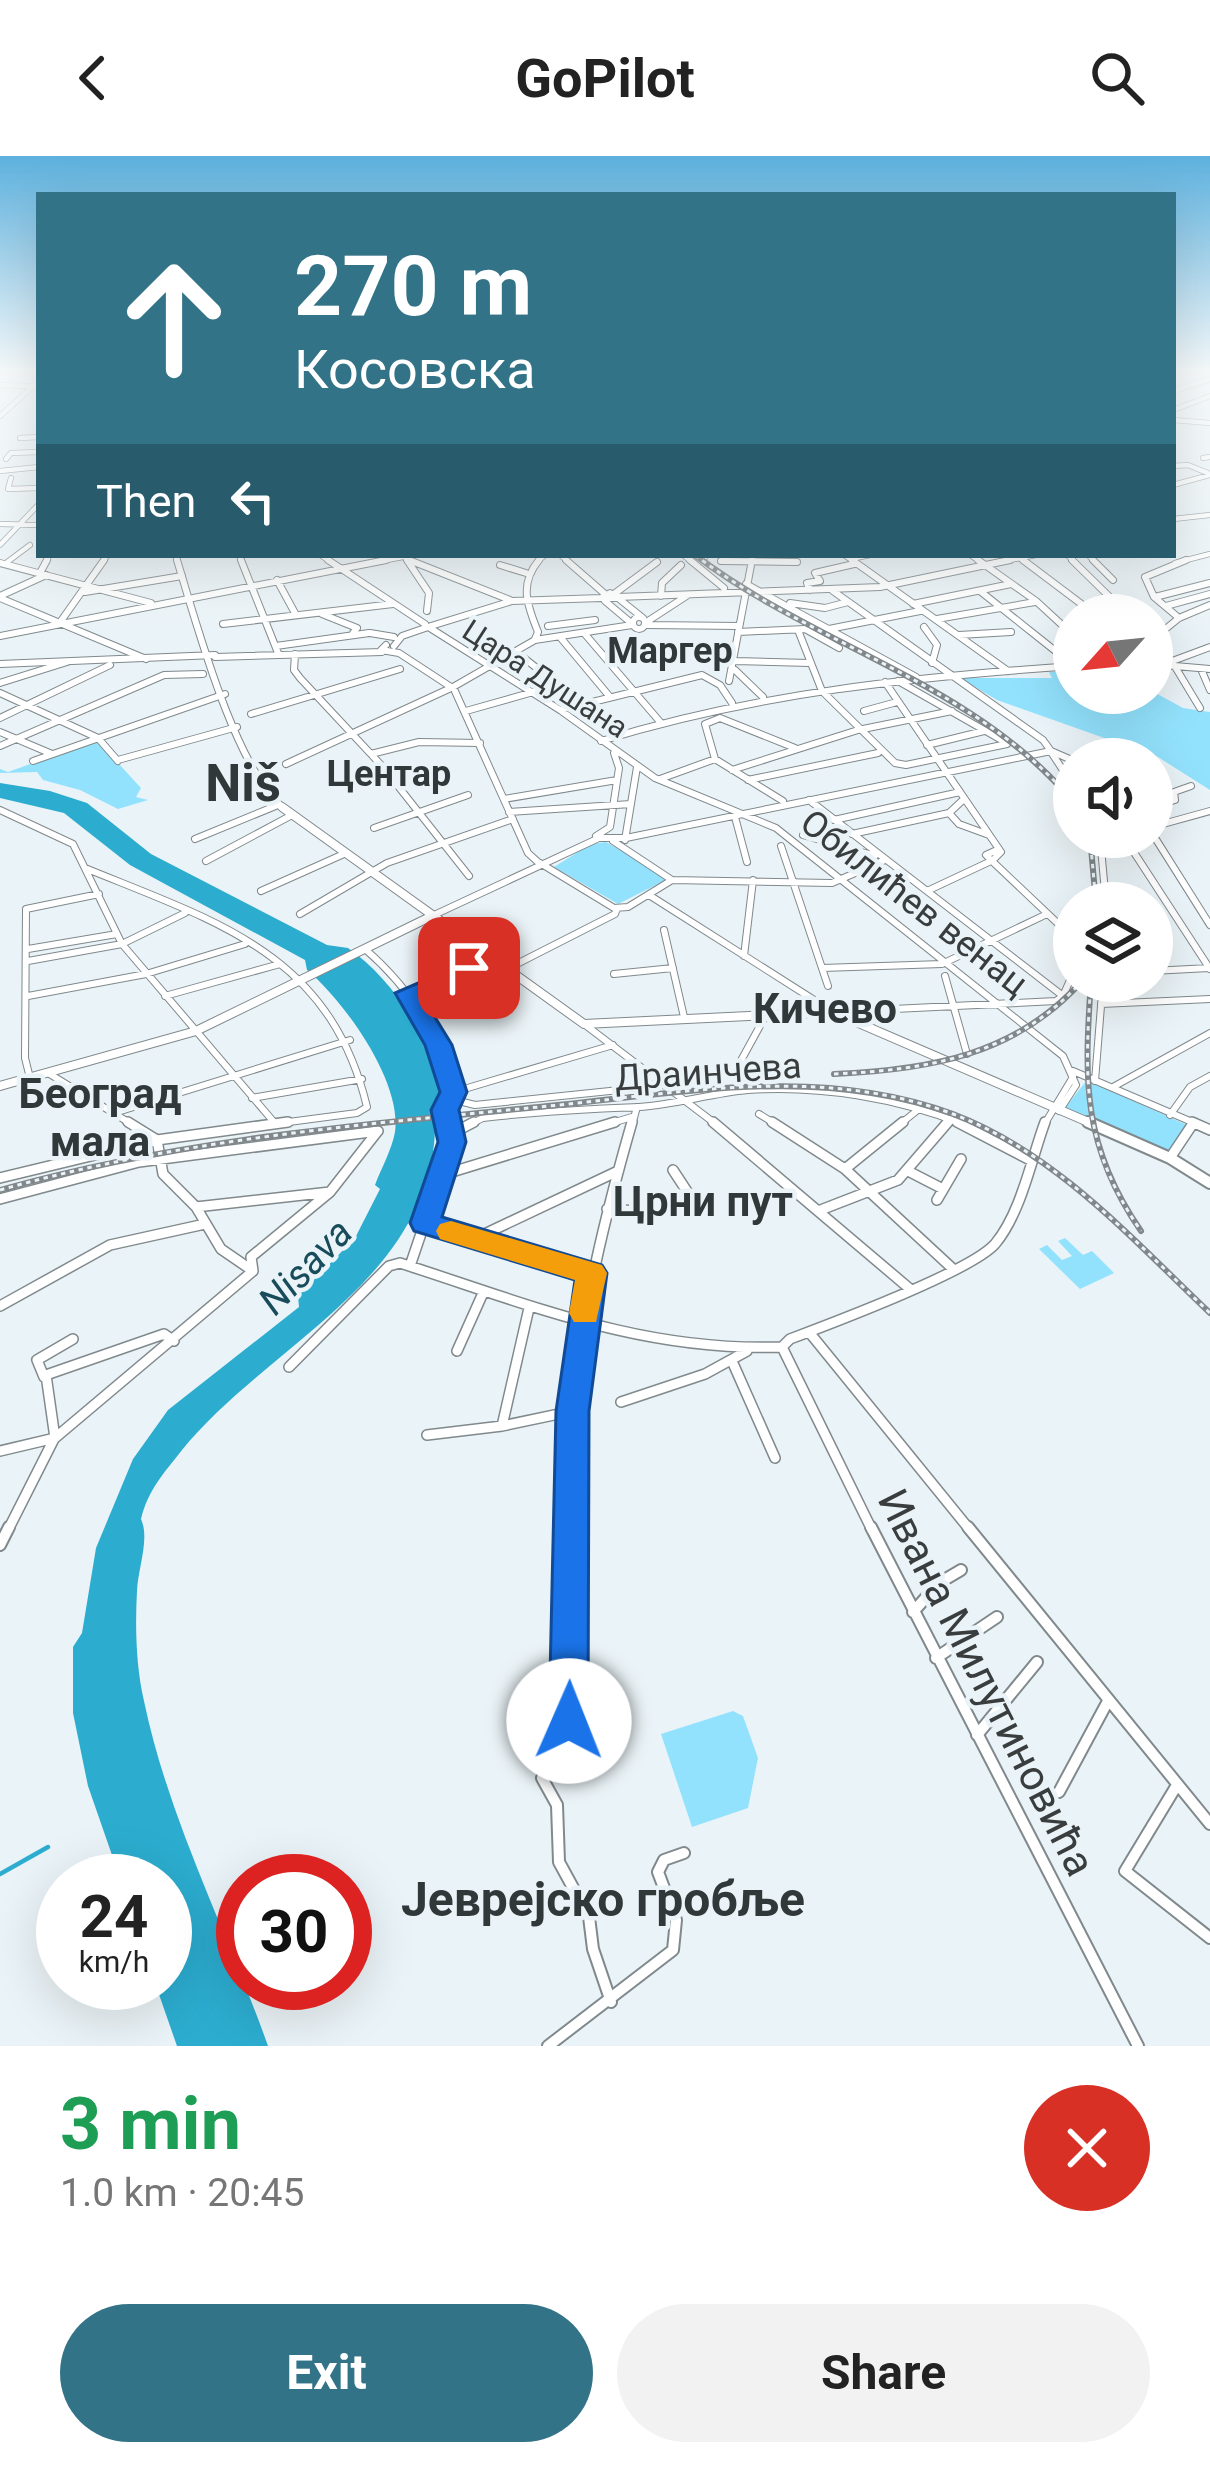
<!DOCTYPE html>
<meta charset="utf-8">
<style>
body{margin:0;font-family:Roboto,sans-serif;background:#f2f2f2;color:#222;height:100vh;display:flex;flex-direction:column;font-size:45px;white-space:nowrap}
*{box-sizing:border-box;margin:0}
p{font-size:39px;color:#767676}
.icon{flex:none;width:66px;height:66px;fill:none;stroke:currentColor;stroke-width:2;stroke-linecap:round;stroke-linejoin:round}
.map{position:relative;height:1890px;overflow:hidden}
.side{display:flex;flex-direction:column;background:#fff;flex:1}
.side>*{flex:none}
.hud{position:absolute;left:36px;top:36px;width:1140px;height:366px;border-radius:0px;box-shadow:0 12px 48px #0002;background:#337387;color:#fff;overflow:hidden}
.needle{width:78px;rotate:243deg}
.fabs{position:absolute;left:1053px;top:438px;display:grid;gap:24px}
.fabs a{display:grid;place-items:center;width:120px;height:120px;border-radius:50%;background:#fff;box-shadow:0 12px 48px #0002;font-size:60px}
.speed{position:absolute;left:36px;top:1698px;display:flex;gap:24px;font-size:60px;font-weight:700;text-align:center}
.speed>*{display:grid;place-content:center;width:156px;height:156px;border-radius:50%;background:#fff;box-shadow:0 12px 48px #0002;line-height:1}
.speed small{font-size:30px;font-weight:400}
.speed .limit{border:18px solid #d22;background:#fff;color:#111}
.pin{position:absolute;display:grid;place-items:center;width:102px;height:102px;color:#fff;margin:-51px;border-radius:24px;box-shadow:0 6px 18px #0006}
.me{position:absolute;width:132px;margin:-66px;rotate:1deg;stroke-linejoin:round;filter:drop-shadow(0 0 9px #0008)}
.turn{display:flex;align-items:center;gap:42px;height:252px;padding:0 60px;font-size:54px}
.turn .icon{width:156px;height:156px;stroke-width:2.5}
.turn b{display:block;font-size:84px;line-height:102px}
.then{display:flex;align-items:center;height:114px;padding:0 60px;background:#0003;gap:24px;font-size:45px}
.round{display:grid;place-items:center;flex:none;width:126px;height:126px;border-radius:63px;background:#f2f2f2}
.summary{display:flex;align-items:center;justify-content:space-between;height:204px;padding:0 60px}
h1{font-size:72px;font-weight:700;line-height:90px;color:#1e9e55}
.action{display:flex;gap:24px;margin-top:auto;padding:24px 60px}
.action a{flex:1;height:138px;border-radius:72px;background:#337387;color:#fff;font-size:48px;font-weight:700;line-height:138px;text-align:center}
.action a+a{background:#f2f2f2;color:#222}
header{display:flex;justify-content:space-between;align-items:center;height:156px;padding:0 60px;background:#fff;font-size:54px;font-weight:700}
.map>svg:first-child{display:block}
.green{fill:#93e2fd}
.water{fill:#2cadd0}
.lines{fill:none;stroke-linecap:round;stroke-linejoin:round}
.stream{stroke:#2cadd0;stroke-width:4.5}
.minor-far3-casing{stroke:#80898c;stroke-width:6}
.minor-far2-casing{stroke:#80898c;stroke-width:8}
.minor-far1-casing{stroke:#80898c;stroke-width:12}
.minor-casing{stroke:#80898c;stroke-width:14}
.major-far3-casing{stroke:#80898c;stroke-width:6}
.major-far2-casing{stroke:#80898c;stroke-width:8}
.major-far1-casing{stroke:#80898c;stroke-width:10}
.major-casing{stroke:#80898c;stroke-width:14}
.minor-far3{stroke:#fff;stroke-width:4.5}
.minor-far2{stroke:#fff;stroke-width:6}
.minor-far1{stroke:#fff;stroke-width:9}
.minor{stroke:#fff;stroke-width:10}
.major-far3{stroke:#fff;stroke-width:4.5}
.major-far2{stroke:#fff;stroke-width:6}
.major-far1{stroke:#fff;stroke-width:8}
.major{stroke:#fff;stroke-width:10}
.rail-casing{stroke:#81878a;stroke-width:6}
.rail{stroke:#eaf3f7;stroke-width:3;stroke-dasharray:4.5;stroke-linecap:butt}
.route{fill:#1a73e8;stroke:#114b97;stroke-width:3}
.slow{fill:#f59e0b}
.labels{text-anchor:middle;stroke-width:9;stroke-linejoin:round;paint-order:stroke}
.far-street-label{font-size:30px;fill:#393d3e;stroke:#eaf3f7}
.far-quarter-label{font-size:36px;font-weight:bold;fill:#30383a;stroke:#eaf3f7}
.street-label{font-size:36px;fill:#393d3e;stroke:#eaf3f7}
.water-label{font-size:39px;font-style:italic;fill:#184c5b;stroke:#eaf3f7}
.quarter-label{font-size:42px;font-weight:bold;fill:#30383a;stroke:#eaf3f7}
.near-street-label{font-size:42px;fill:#393d3e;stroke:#eaf3f7}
.near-neighbourhood-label{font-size:48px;font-weight:bold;fill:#30383a;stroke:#eaf3f7}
.far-town-label{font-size:51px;font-weight:bold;fill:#30383a;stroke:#eaf3f7}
</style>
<header><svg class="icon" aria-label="back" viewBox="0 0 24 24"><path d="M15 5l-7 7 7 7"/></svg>GoPilot<svg class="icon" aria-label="search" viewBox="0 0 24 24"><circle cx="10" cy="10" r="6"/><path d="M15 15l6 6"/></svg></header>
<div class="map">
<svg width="1210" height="1890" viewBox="0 0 1210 1890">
<rect width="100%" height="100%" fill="#eaf3f7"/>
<path class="green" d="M 1074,515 L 1074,537 L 1152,535 L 1183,552 L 1210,556 L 1210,634 L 1158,601 L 997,544 L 960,522 L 1052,522 L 1049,516 Z
M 97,584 L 141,632 L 136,641 L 148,644 L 118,653 L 80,634 L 43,624 L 37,616 L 0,617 L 0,613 L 8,616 Z
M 606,686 L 665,720 L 666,724 L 618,748 L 554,711 L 591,688 Z
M 1087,924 L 1187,969 L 1170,997 L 1065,952 Z
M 1065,1082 L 1083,1099 L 1092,1095 L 1114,1117 L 1080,1133 L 1039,1093 L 1047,1089 L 1062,1104 L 1072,1100 L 1058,1085 Z
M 733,1555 L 743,1560 L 758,1602 L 748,1652 L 692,1671 L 661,1578 Z"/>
<path class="water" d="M 0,627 L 50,635 L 87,647 L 151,698 L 327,789 L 348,792 C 394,824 432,884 445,944 L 435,952 C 444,1120 271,1184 182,1294 C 164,1317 148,1334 141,1363 C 150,1383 138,1412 137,1435 C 135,1471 136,1510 144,1545 C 169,1665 228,1777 268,1890 L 177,1890 L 155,1827 L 165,1827 L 165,1725 L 121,1725 L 88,1630 L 73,1557 L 73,1491 L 82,1477 L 96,1392 L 133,1303 L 168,1254 L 299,1151 L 298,1140 L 355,1082 L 380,1033 L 375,1029 C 381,1013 392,993 395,976 C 402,925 344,845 307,814 L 305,804 L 130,709 L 64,657 L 0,642 Z"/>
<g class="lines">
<path class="stream" d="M 0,1718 L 48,1691"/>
<g class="minor-far3-casing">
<path id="minor-far3" d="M 0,229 L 32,230
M 1173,235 L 1210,223
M 1173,254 L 1210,240
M 0,260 L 39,225
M 1173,264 L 1210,267
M 20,282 L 39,281
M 1203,302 L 1210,301
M 6,303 L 11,297 L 39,296
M 1173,310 L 1188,309 L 1210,318
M 0,315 L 39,311
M 11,322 L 8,333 L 39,332
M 1173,329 L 1210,319
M 1173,363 L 1210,359
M 0,368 L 39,369
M 0,389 L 39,348
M 239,399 L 242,407
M 320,399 L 333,407
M 560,399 L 570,407
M 683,399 L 693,407
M 844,399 L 856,407
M 970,399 L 982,407
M 1067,399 L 1076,407
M 1088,399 L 1096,407
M 406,403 L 417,407
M 704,403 L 707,399
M 851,403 L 870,399
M 1021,403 L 1027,407
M 721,405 L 797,406
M 6,407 L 30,389
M 45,407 L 50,399
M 102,407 L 108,399
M 371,407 L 403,401
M 536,407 L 545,399
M 751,407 L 753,399
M 995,407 L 1036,399
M 1175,407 L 1210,398"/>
</g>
<g class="minor-far2-casing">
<path id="minor-far2" d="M 241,404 L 278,497
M 328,404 L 425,468
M 407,404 L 429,437 L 427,455
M 409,404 L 510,444
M 566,404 L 605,438
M 690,404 L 724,432
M 852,404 L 1008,515
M 978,404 L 1036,445 L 1074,480
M 1023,404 L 1096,459
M 1072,404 L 1124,455 L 1094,458
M 1093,404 L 1113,424
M 721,405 L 797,406
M 0,407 L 151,447
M 500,409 L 526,417
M 40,417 L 47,404
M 277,424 L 296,459
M 746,428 L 916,521
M 810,434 L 807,427 L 820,425 L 815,417 L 854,408
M 833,435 L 1043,584 L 1051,595 L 1074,605
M 980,435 L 1073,509
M 85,436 L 182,420
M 610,437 L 618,442 L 601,442 Z
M 614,438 L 657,406
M 0,440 L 46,419
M 661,440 L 662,427 L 681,409
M 618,441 L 880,431 L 1010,404
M 1155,441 L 1210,427
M 0,442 L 146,503
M 618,442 L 643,462
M 605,445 L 630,466
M 790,447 L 825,452 L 848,446
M 913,448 L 1011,428
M 1166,450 L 1210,438
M 322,458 L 357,472 L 353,477
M633 467a6 6 0 1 1 12 0a6 6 0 1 1-12 0Z
M 1179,462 L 1154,441 L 1145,421 L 1186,404
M 937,463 L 1035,446
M 61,465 L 104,404
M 648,465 L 688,439
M 223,468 L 393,448
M 647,469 L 739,470
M 431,470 L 512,445 L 601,442
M 548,470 L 595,464
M 924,471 L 937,489 L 932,507
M 430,472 L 560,554 L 655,622 L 776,672 L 1063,900 L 1076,929 L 1059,955
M 829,473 L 920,455
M 798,474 L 822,535 L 895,607 L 906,609 L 1007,588
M 738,476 L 805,473 L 839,492
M 370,477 L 394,481
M 584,477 L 661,567
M 959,479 L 1011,476
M 0,480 L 386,404
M 560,481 L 610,541
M 535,483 L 538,476 C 527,449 519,428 539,404
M 1152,484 L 1179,462 L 1210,449
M 386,489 L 381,494 L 399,497 L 454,533 L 528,697 L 539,707
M 276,490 L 369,477
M 394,490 L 402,480 L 431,470
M 295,498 L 294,514 L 300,522 L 383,611
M 215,501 L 382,496
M 524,502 L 582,548
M 735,505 L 810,507
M 1167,507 L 1210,491
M 1152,508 L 1210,513
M 1174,509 L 1200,552
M 1201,513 L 1210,534
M 735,514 L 763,541
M 729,525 L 752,404
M 898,525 L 1005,586
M 885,526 L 1001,696 L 992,705 L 986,699 L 997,694
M 0,527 L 67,506
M 0,537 L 98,582 L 118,605
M 560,554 L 702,519 L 720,529 L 732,547
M 466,555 L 558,529
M 864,555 L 897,546
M 251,558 L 400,513
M 0,562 L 110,509
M 0,576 L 52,598
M 601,585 C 756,537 913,521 1074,510
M 927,589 L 984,575
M 0,590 L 164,519 L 203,518
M 1051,596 L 1074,631
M 371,598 L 419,586 L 480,587
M 1098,598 L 1105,603
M 1133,599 L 1139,603
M 118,604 L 237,571
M 33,605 L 225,538
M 286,608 L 453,531 L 535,484 L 632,469
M 732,614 L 858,574 L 952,555
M 660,623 L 715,603
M 748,624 L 878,597
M 394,625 L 469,720
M 504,643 L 617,624
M 964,643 L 949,657 L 959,668 L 989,679
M 809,644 L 1063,840
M 783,645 L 715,603 L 705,568 L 720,562 L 795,592
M 1152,651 L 1175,644 L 1174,636 L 1191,630
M 0,654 L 73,688 L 122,788 L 273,965
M 509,656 L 631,648
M 735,661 L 747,706
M 834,664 L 960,636
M 1152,671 L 1210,655
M 374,672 L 468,639
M 1152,677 L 1210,769
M 852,678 L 949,657
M 803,679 L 875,700
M 596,680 L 610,671 L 619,612 L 614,597
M 1100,681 L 1106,747
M 1124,681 L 1210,813
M 597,682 L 626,682 L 1051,595
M 195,683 L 278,649
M 625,684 L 637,611
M 613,685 L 672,724
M 781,690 L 828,830
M 206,705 L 292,659
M 992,705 L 1069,778 L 1068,787 L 1074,789
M 540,707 L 614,752 L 628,751 L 672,724
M 85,712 C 217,766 330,797 367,951 L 357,957 L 266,969
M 672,724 L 832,727 L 885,704
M 261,735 L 346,697
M 927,735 L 991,705
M 649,739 L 833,856 L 1056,845 L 1063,840
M 300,758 L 387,707 L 513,663
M 432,760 L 599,682
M 664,774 L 684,861
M 1152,788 L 1158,788
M 28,793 L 117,778
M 365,793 C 410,832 440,878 454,936 L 445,954 L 448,969
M 744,800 L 753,724
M 28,805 L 122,788 L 185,757
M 822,812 L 942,808 L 1047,758
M 507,813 L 615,758 L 617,752
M 1152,815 L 1209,812
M 614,818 L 673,812
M 945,820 L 967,898
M 408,837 L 469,812
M 28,840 L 146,818 L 245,788
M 165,840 L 280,808
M 1063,840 L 1074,815
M 1101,848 L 1210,843
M 584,868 L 717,969
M 1073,915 L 1199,969
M 48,917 L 133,969
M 733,919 L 766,859
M 30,922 L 25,902 L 26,753 L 99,738
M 1095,925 L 1103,825
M 1113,931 L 1210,877
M 454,936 L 613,889
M 252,942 L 362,923
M 451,943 L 475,949 L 639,932 L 663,925
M 111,958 L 350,884
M 759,958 L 777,969
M 1170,959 L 1190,931 L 1210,920
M 468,969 L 483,962 C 535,956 587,953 639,951 C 675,949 712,937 748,934 C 819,929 899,942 965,969
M 605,969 L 632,961
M 632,969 L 637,951
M 899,969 L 919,953
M 946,969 L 951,963
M 1044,969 L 1073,921"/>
</g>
<g class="minor-far1-casing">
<path id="minor-far1" d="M 128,966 L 157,984 L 163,1018 L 196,1051 L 221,1093 L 253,1115
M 713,966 L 910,1133
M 772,966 L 845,1013 L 953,1113
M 957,966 L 1032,1005
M 1192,966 L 1210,974
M 451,978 L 474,966
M 1170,1002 L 1192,969
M 845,1013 L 903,966
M 908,1015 L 943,1033
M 442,1019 L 615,966
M 0,1022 L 157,984 L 288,966
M 0,1043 L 139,1006 L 378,975
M 937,1044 L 961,1003
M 196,1051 L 330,1036
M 607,1053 L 651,1056 L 689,1049 L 692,1043 L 673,1014
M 818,1055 L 898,1024 L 948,966
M 425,1067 L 592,1117
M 474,1083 L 618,1015
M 410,1110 L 452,986 L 448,966
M 253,1115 L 251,1101 L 330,1036 L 377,976
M 0,1150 L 110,1089 L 205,1068
M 809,1176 L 970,1374
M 782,1191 L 872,1374
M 457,1195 L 483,1137
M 732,1205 L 775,1302
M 289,1211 L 389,1110 L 400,1107 C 531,1149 642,1196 782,1191 L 790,1183 C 830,1168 971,1115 995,1088 C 1021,1057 1031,1004 1045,966
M 44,1221 L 37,1204 L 73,1183
M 621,1246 L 705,1218 L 747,1195
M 502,1270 L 573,1255
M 427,1279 L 502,1270 L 529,1152
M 55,1282 L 46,1219 L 164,1178 L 174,1185
M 0,1295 L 55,1282 L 253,1115
M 8,1374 L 54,1283
M 571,1374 C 572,1333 570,1292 573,1251 C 582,1154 605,1060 632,966"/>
</g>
<g class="minor-casing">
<path id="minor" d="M 572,1371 L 569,1565 L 542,1622 L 557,1649 L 559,1706 L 589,1761 L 593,1793 L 611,1846
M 871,1371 L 1138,1890
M 968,1371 L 1210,1668
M 0,1389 L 9,1371
M 913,1456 L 939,1427 L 961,1414
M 936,1502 L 997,1461
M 977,1579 L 1037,1506
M 1177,1629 L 1125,1715 L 1210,1782
M 1059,1636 L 1108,1545
M 548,1890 L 673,1794 L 676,1764 L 658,1716 L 664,1704 L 684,1697"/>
</g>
<g class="major-far3-casing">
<path id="major-far3" d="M 175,399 L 178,407"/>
</g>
<g class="major-far2-casing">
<path id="major-far2" d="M 177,404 C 196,466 236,617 286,654
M 0,508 L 215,499"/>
</g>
<g class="major-far1-casing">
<path id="major-far1" d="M 282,651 L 584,868 L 833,856 L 1095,969
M 0,930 L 196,875 L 432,760"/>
</g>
<g class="major-casing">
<path id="major" d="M 1088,966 L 1170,1002 L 1210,1027"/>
</g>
<use href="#minor-far3" class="minor-far3"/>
<use href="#minor-far2" class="minor-far2"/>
<use href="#minor-far1" class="minor-far1"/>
<use href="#minor" class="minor"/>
<use href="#major-far3" class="major-far3"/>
<use href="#major-far2" class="major-far2"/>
<use href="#major-far1" class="major-far1"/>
<use href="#major" class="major"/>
<g class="rail-casing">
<path id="rail" d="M 695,399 C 816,491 975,527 1074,647
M 1090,681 L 1096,747
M 1091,825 C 1084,924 1082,990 1141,1075
M 834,918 C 929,914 1016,899 1082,825
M 0,1034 C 177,984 356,969 539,951 C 676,938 819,908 953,958 C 1056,997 1132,1083 1210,1157"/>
</g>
<use href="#rail" class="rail"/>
</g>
<linearGradient id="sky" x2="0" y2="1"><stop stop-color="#5db1de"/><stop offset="0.45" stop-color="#f6fafb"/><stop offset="1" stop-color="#f6fafb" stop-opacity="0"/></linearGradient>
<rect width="1210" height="478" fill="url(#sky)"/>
<path class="route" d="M 469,805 L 478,807 L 482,812 L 478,817 L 422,840 L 452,889 L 467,936 L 459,954 L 466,986 L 442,1061 L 602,1109 L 607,1117 L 589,1255 L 588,1565 L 583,1578 L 569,1584 L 555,1578 L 549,1565 L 556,1255 L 575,1124 L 414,1075 L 410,1067 L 438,986 L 431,954 L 440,936 L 425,889 L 395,837 Z"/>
<path class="slow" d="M 451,1065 L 602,1109 L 607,1117 L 596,1166 L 574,1166 L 569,1157 L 575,1124 L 440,1083 L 436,1075 L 440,1068 Z"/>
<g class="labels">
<g class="far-street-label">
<text transform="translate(545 523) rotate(33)" y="10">Цара Душана</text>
</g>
<g class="far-quarter-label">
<text x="670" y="507">Маргер</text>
<text x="389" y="630">Центар</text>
</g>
<g class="street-label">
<text transform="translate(915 746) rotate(38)" y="13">Обилићев венац</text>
<text transform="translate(708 915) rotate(-4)" y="13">Драинчева</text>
</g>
<g class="water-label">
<text transform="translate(305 1110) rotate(-46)" y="14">Nisava</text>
</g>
<g class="quarter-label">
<text x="825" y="867">Кичево</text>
<text x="100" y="952">Београд<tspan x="100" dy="48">мала</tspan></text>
<text x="703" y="1060">Црни пут</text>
</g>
<g class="near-street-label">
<text transform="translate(987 1526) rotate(63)" y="15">Ивана Милутиновића</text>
</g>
<g class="near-neighbourhood-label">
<text x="603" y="1760">Јеврејско гробље</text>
</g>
<g class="far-town-label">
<text x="243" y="645">Niš</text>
</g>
</g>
</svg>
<div class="fabs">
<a><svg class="needle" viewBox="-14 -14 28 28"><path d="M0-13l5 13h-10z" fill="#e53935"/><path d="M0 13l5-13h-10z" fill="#767676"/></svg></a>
<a><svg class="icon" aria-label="sound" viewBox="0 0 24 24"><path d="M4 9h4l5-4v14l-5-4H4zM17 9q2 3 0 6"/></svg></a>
<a><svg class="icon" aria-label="layers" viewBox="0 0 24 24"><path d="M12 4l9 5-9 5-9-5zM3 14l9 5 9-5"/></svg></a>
</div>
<div class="speed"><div>24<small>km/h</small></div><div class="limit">30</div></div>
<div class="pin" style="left:469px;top:812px;background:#d93025"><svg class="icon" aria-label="arrive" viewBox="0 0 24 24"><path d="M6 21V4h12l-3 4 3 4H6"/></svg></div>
<svg class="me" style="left:569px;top:1565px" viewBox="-20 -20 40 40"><circle r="19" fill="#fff"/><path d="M0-13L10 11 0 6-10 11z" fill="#1a73e8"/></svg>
<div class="hud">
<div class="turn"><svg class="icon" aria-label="ahead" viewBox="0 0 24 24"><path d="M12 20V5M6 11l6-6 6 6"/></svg><div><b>270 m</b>Косовска</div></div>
<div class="then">Then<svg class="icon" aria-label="left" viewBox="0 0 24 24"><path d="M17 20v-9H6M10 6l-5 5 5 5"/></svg></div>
</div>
</div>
<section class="side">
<div class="summary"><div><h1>3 min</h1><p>1.0 km · 20:45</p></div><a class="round" style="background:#d93025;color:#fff"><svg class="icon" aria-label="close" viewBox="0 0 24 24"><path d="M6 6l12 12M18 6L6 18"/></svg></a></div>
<div class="action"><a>Exit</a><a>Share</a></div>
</section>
